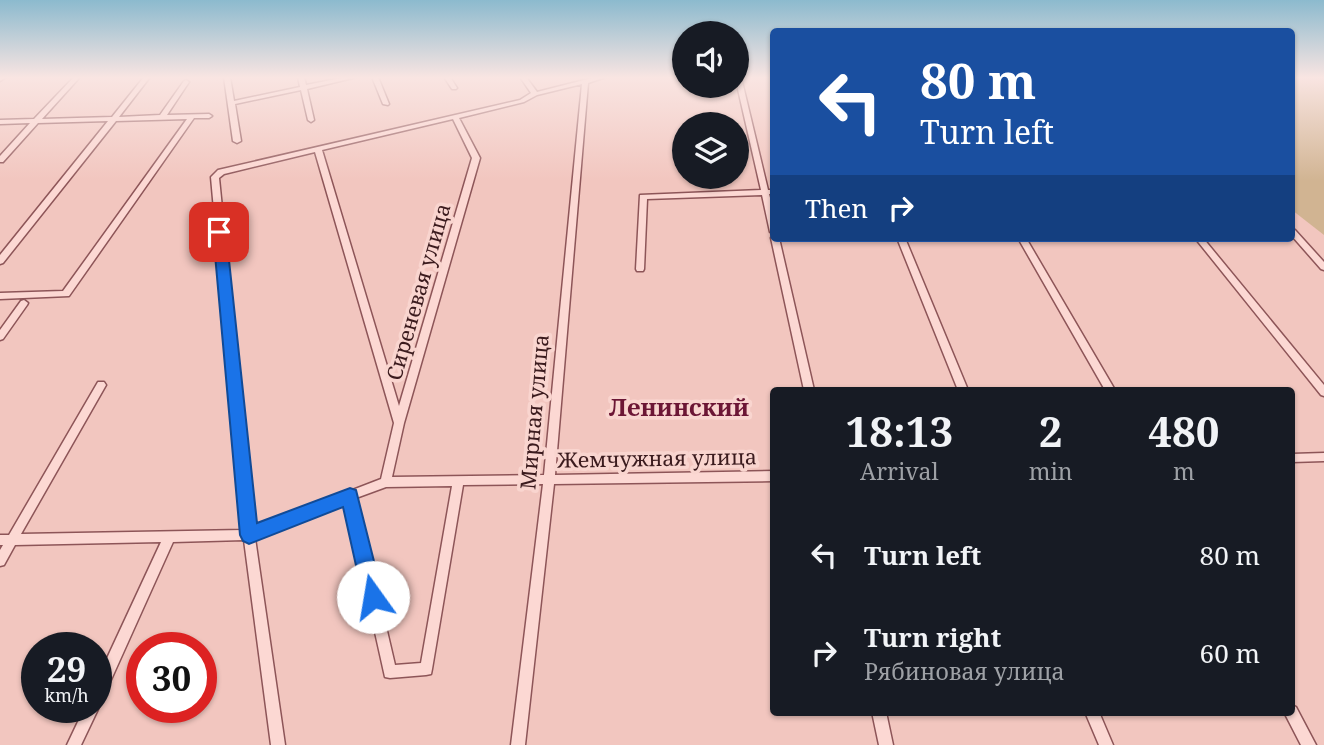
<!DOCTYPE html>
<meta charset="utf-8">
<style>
body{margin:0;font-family:"Noto Serif",serif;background:#242831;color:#f1f3f6;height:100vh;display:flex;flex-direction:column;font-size:26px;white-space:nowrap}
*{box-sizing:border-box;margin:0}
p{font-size:23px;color:#9ea1a6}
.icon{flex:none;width:38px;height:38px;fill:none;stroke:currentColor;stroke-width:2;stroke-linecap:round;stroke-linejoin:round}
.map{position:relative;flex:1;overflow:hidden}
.sheet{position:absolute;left:770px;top:387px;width:525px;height:329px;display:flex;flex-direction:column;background:#171b24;border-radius:7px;box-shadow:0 2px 5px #0004}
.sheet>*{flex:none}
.hud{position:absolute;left:770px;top:28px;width:525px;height:214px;border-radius:7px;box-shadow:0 2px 5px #0004;background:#1a4fa0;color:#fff;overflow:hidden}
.fabs{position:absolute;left:672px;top:21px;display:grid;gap:14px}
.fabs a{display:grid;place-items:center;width:77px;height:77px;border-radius:50%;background:#171b24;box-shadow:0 2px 5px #0004;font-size:35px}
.speed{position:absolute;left:21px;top:632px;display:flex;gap:14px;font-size:35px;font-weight:700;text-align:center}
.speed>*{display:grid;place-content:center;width:91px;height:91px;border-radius:50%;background:#171b24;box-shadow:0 2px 5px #0004;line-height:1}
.speed small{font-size:18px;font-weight:400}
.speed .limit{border:10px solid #d22;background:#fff;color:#111}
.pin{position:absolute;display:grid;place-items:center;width:60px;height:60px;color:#fff;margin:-30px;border-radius:14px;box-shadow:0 4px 10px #0006}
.me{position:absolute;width:77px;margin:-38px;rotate:347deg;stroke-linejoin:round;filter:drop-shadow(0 0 5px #0008)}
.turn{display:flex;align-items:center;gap:24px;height:147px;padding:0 35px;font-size:32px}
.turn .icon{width:91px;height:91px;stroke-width:2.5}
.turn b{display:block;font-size:49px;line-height:60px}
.then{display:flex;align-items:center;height:66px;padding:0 35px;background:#0003;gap:14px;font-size:26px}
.eta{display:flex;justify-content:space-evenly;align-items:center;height:119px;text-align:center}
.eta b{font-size:42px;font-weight:700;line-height:49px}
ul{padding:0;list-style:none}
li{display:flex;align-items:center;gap:21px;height:98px;padding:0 35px}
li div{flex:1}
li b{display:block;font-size:26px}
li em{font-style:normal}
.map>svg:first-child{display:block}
.green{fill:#d1b492}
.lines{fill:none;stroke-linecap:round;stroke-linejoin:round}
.minor-casing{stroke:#8d5558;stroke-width:3}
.minor{fill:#fcd8d3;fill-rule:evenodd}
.route{fill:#1a73e8;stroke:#114b97;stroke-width:2}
.labels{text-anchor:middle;stroke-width:7;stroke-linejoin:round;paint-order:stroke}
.street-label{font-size:21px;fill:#3b1b1e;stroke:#f9d5cf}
.quarter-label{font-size:24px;font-weight:bold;fill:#6c1635;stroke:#f9d5cf}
</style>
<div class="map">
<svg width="1324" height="745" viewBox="0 0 1324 745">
<rect width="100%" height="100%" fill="#f2c6bf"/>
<path class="green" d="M 1292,77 L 1324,77 L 1324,235 L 1292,210 Z"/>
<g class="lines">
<g class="minor-casing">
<path id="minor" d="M 0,77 L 6,77 L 0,81 Z
M 74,77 L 80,77 L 42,119 L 112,117 L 144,77 L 150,77 L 119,117 L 160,115 L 184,81 L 186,80 L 189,82 L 167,115 L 209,114 L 212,116 L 209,118 L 194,118 L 69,296 L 0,299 L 0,293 L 63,291 L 187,119 L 116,121 L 3,263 L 0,264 L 0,255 L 108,121 L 38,123 L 3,162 L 0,162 L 0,156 L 30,123 L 0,124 L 0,120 L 34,119 Z
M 224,77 L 230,77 L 234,101 L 300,87 L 298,77 L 304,77 L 306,85 L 346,77 L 357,77 L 307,89 L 314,120 L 311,122 L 308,120 L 301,90 L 235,104 L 241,141 L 237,143 L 233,141 Z
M 372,77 L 378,77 L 389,104 L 388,105 L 383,104 Z
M 444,77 L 450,77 L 457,88 L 456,89 L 452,89 Z
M 520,77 L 526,77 L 537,92 L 596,77 L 606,77 L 588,83 L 555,475 L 774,471 L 774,481 L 554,484 L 525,745 L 511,745 L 543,484 L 463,485 L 432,669 L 431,674 L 426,675 L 390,678 L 385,677 L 346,502 L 255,538 L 285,745 L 271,745 L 244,540 L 173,542 L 101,702 L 97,703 L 99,707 L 81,745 L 67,745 L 85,707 L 96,707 L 96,682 L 161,542 L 15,545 L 4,565 L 0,566 L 0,550 L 3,545 L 0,545 L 0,535 L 9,535 L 98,382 L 104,382 L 106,385 L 21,534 L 243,530 L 211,177 L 218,170 L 520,100 L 531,93 ZM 582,84 L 544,475 L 392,477 L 404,423 L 480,158 L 459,118 L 524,102 L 537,95 ZM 453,119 L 472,158 L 399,406 L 322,150 ZM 315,152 L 394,423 L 381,479 L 254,528 L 219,178 L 224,174 ZM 452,486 L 421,663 L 395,665 L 356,498 L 386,487 Z
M 737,77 L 741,77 L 768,190 L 774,190 L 774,194 L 769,194 L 774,213 L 774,234 L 770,232 L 762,195 L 647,199 L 644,269 L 643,271 L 637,271 L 636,269 L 640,195 L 761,190 L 737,85 Z
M 1292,229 L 1295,230 L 1324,262 L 1324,270 L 1321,269 L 1292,236 Z
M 772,236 L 774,236 L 774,238 L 779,238 L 814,390 L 804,390 L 771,238 Z
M 897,238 L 905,238 L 968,390 L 958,390 Z
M 1018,238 L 1026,238 L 1115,390 L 1105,390 Z
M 1195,238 L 1203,238 L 1324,385 L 1324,396 L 1321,395 Z
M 24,300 L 28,303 L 27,305 L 3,339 L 0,340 L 0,330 L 21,301 Z
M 1324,453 L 1324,461 L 1292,462 L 1292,454 Z
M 1292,705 L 1296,707 L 1316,745 L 1301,745 L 1284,712 L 1292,712 Z
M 872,712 L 886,712 L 893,745 L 879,745 Z
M 1085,712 L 1099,712 L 1113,745 L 1099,745 Z"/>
</g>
<use href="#minor" class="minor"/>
</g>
<linearGradient id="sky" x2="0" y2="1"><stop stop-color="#8cbace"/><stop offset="0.43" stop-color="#f9e5e2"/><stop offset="1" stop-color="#f9e5e2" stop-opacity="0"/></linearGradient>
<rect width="1324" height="181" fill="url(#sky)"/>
<path class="route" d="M 219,228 L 226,232 L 257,523 L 350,488 L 356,490 L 383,597 L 380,603 L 373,606 L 366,603 L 363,597 L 343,507 L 249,544 L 243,541 L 240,535 L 213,232 Z"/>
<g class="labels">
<g class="street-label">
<text transform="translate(419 292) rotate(-74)" y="7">Сиреневая улица</text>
<text transform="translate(535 412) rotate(-85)" y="7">Мирная улица</text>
<text transform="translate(657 459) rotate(-1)" y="7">Жемчужная улица</text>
</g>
<g class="quarter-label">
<text x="679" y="416">Ленинский</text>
</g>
</g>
</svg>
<div class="fabs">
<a><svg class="icon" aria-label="sound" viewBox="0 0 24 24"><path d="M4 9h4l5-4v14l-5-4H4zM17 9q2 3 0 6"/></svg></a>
<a><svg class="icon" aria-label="layers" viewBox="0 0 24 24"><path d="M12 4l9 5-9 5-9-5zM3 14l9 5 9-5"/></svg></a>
</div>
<div class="speed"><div>29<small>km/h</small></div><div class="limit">30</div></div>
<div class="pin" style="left:219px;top:232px;background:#d93025"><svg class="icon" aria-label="arrive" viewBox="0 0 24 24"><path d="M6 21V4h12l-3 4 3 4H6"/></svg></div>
<svg class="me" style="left:373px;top:597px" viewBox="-20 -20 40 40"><circle r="19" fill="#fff"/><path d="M0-13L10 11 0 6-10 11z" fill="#1a73e8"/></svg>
<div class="hud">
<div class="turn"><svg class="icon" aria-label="left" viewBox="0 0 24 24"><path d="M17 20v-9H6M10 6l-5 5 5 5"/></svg><div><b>80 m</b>Turn left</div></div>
<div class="then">Then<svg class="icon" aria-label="right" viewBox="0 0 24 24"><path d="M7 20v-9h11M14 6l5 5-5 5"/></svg></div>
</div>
<section class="sheet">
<div class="eta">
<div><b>18:13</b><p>Arrival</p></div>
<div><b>2</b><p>min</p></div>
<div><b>480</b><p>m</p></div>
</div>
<ul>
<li><svg class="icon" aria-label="left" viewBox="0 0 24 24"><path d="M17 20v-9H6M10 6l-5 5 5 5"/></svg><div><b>Turn left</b></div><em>80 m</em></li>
<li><svg class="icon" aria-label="right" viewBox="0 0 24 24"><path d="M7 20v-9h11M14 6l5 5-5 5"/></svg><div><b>Turn right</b><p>Рябиновая улица</p></div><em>60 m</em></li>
</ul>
</section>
</div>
